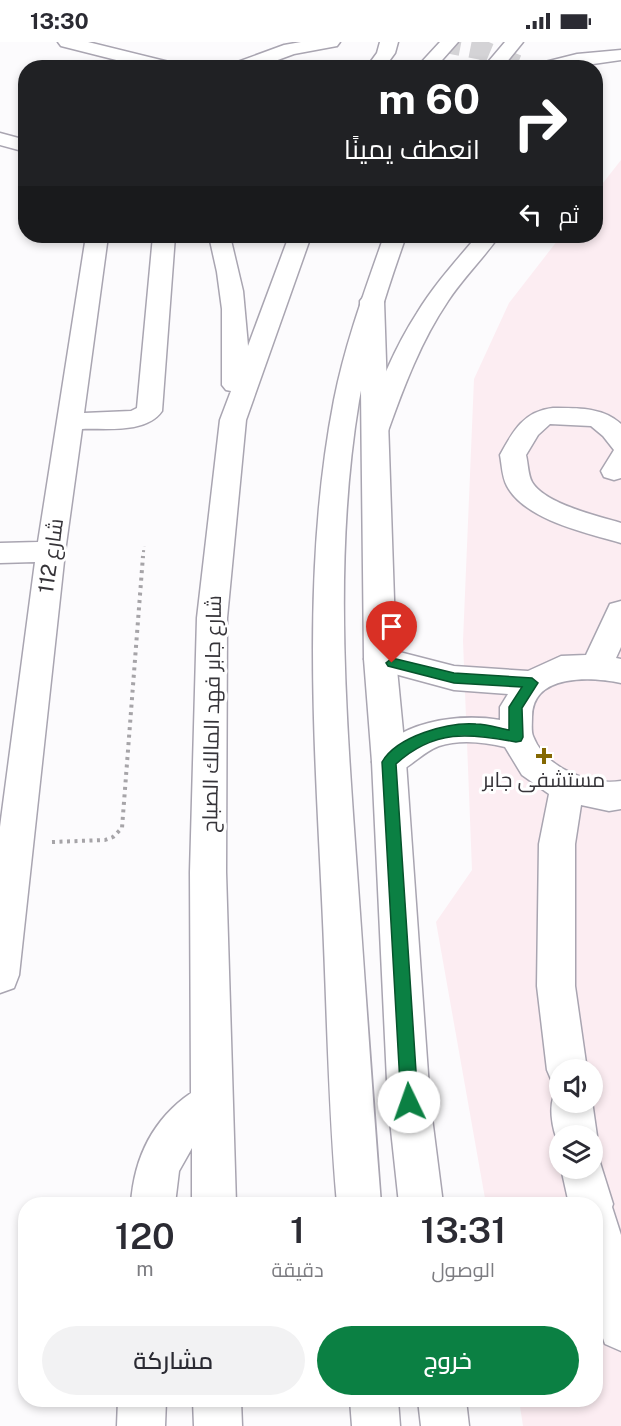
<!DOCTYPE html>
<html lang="ar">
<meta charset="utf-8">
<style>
body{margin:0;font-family:"Public Sans",Cairo,sans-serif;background:#f2f2f3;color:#2b2b33;direction:rtl;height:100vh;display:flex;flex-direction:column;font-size:22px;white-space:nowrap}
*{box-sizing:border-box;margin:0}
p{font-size:20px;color:#7c7c81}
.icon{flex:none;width:33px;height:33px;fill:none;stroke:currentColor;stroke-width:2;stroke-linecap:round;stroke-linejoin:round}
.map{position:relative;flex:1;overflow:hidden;direction:ltr}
.sheet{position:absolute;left:18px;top:1155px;width:585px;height:210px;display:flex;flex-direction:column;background:#fff;border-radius:24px;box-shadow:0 3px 9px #0003;direction:rtl}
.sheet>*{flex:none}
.banner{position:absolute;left:18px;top:18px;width:585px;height:183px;border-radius:24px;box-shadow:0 3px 9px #0003;direction:rtl;background:#202124;color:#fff;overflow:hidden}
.fabs{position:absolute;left:549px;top:1017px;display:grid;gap:12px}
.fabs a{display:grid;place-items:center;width:54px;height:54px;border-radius:50%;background:#fff;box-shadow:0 3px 9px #0003;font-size:30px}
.pin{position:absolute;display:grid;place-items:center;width:51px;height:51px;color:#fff;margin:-62px -26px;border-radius:50% 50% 50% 0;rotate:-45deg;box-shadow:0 0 6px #0007}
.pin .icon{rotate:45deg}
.me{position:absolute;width:66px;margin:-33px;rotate:357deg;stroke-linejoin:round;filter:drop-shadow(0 0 4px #0008)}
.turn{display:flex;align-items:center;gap:21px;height:126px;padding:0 24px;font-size:27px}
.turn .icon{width:78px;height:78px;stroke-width:2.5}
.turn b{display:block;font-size:42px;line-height:51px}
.then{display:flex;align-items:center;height:57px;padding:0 24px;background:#0003;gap:12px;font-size:22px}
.eta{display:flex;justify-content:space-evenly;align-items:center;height:102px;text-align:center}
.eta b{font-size:36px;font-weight:600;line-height:42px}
.button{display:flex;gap:12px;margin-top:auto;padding:12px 24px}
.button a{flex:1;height:69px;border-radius:36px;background:#0b8043;color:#fff;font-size:24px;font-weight:600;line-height:69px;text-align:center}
.button a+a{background:#f2f2f3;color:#2b2b33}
.status{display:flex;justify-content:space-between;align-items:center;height:42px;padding:0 30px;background:#fff;direction:ltr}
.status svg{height:16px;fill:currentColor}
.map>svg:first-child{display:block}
.medical{fill:#fcedf2;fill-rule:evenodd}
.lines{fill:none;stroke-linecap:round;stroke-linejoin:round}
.minor-tunnel{stroke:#d4d3d6;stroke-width:20;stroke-dasharray:20 10;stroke-linecap:butt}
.minor-casing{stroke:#a9a5b1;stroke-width:3}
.major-casing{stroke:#a9a5b1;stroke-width:3}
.highway-casing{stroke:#a9a5b1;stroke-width:3}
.path-far1{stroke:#a6a4a8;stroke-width:3;stroke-dasharray:2 4;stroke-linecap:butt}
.path{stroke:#a6a4a8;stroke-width:4;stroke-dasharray:3 4.5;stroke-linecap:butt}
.minor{fill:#fff;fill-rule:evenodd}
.major{fill:#fff;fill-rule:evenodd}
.highway{fill:#fff;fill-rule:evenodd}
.route{fill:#0b8043;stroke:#07532c;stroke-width:1.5}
.poi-dot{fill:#846802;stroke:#fff;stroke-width:2}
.labels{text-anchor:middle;stroke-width:6;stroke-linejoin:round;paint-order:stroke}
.street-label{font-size:21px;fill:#363439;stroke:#fff}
.poi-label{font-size:21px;fill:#363439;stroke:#fff}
</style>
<div class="status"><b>13:30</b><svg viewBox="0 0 49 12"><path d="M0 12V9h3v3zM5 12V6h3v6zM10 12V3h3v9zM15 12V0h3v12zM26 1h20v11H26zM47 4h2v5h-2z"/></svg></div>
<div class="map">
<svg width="621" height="1384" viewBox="0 0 621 1384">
<rect width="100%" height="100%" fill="#fcfbfd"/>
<path class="medical" d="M 621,118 L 621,1384 L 523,1384 L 519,1358 L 596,1358 L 596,1162 L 486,1162 L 436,880 L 472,828 L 463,599 L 474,337 L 509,261 L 561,194 L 596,194 L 596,150 ZM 560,1028 L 592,1028 L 592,1060 L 560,1060 ZM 560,1094 L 592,1094 L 592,1126 L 560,1126 Z"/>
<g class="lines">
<path class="minor-tunnel" d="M 441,0 L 482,8 L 525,26"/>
<g class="minor-casing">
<path id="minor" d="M 58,0 L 88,0 L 169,20 L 172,24 L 148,26 L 61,4 Z
M 301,0 L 340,0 L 337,4 L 294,12 L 256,26 L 229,26 L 232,22 L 284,3 Z
M 440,0 L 458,0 L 435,26 L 416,26 Z
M 505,0 L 523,0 L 502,26 L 483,26 Z
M 0,91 L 26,98 L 26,110 L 0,103 Z
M 86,194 L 108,194 L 84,371 L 131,369 L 137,366 L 153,194 L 175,194 L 162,369 C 146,392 106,386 82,387 L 65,510 L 19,933 L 14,946 L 0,951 L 0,785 L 35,520 L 0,521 L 0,501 L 38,500 Z
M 209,194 L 230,194 L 243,249 L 248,304 L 289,194 L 311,194 L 246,378 L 227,576 L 226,830 L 236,1162 L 192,1162 L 192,1106 L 179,1129 L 175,1162 L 131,1162 C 134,1116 153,1077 191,1051 L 190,830 L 197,576 L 220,378 L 231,349 L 226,348 L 222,343 L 222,267 L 217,230 Z
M 384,194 L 406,194 C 387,248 369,303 359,359 C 333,515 346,673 357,829 C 365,940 372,1051 381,1162 L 337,1162 C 328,1062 327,959 322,858 C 314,692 302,523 334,358 C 345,302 365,248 384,194 Z
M 477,194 L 499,194 C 483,217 463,236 448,259 C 421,299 404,344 388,389 L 384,395 L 375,397 L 366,395 L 362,389 C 378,348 393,308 417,271 C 434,243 456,219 477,194 Z
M 553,366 C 576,366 603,365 621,382 L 621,436 L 614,438 L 604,435 L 601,429 L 614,408 L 603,394 L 591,384 L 550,382 L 538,393 L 526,413 C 528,421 528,433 532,440 C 545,462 598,474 621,481 L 621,501 C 587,491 525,478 507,444 C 502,435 502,423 500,413 C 513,389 524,369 553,366 Z
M 621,559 L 621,605 L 616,616 L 621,617 L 621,641 C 592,635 532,631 532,675 C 532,681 531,689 533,694 C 545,726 590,744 621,739 L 621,767 L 609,769 L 581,763 L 575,802 L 575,944 L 587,1028 L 560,1028 L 560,1060 L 592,1059 L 597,1094 L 592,1105 L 592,1094 L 560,1094 L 560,1105 C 552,1088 546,1059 559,1045 L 553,1042 L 547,1028 L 537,944 L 539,802 L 549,752 L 522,733 L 505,705 C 484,700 460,697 439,704 C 415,713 404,738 377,730 L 372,720 C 393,679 459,671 500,678 L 500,665 L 508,652 L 454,648 L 369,625 L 364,617 L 369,609 L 380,605 L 454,624 L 528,629 L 561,614 L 586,613 L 610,562 Z
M 592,1109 L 597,1111 L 613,1162 L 612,1165 L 621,1193 L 621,1309 L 605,1302 L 596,1276 L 596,1162 L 569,1162 L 561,1126 L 592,1126 Z
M 118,1358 L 166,1358 L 165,1384 L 117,1384 Z
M 193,1358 L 241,1358 L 242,1384 L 194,1384 Z
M 350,1358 L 398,1358 L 400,1384 L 352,1384 Z"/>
</g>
<g class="major-casing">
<path id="major" d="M 380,0 L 398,0 L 395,11 L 384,26 L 366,26 L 377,11 Z
M 621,8 L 621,18 L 565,26 L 534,26 L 537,22 L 577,12 Z"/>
</g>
<g class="highway-casing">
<path id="highway" d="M 372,252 L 380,254 L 384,259 L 396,617 L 406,720 L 430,1060 L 443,1162 L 399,1162 L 388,1060 L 372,720 L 364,617 L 360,259 L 364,254 Z
M 418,1358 L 466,1358 L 469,1384 L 421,1384 Z"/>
</g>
<path class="path-far1" d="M 143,516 L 144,504"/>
<path class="path" d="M 52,800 L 105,798 L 113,795 L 122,786 L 143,514"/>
<use href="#minor" class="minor"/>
<use href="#major" class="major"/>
<use href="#highway" class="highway"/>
</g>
<path class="route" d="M 392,616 L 454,631 L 532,636 L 538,641 L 522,666 L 523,695 L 521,699 L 516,700 C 470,691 434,687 396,722 L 418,1060 L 415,1066 L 409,1069 L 403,1066 L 401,1060 L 382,720 C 397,694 448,680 476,682 C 487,682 499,686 509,688 L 509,665 L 522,645 L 454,641 L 388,624 L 386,621 Z"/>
<path class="poi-dot" d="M541 705h6v6h6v6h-6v6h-6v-6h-6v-6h6z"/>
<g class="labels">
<g class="street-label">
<text transform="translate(51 514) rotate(-82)" y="7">شارع 112</text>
<text transform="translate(212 672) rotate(-89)" y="7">شارع جابر فهد المالك الصباح</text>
</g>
<g class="poi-label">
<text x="544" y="745">مستشفى جابر</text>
</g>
</g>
</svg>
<div class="fabs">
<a><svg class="icon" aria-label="sound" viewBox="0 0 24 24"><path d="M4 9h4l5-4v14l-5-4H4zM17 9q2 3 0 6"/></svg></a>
<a><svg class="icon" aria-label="layers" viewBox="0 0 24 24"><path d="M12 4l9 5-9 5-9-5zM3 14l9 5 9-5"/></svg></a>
</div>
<div class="pin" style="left:392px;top:621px;background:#d93025"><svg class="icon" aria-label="arrive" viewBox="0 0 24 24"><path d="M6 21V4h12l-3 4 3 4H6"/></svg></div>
<svg class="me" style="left:409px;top:1060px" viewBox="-20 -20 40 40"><circle r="19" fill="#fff"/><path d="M0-13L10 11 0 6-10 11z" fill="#0b8043"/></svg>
<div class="banner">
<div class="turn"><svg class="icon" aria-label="right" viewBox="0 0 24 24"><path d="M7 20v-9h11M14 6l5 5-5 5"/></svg><div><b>60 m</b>انعطف يمينًا</div></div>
<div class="then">ثم<svg class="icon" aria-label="left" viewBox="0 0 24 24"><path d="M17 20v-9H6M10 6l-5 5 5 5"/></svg></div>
</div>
<section class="sheet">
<div class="eta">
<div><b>13:31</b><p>الوصول</p></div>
<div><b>1</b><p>دقيقة</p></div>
<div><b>120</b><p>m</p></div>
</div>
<div class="button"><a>خروج</a><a>مشاركة</a></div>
</section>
</div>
